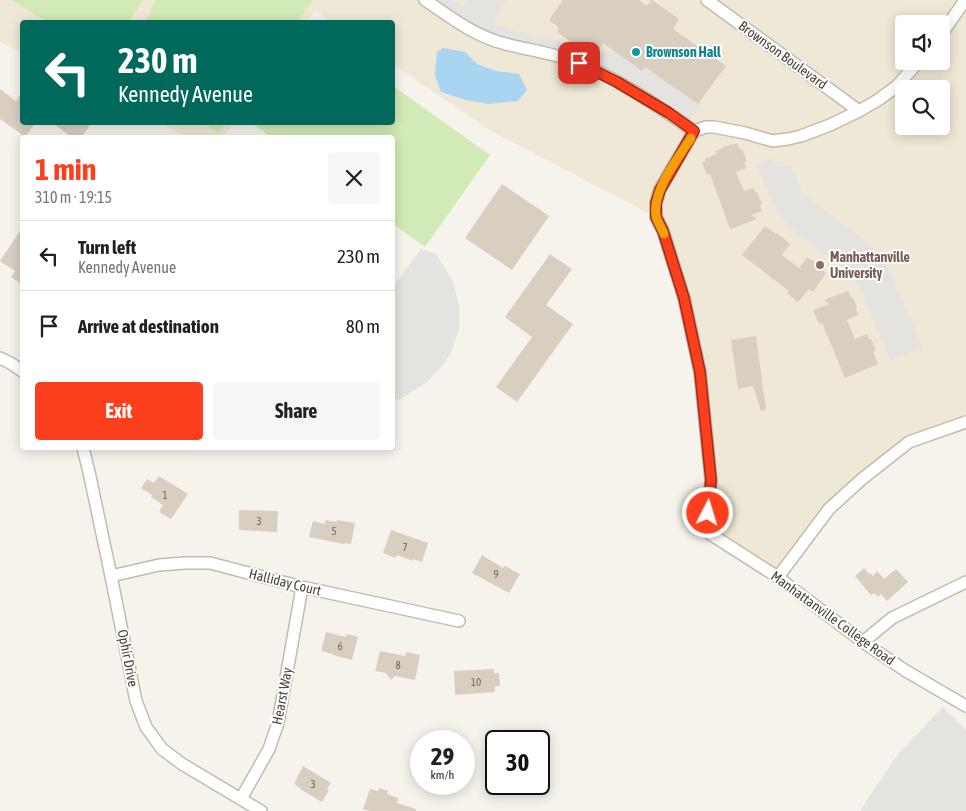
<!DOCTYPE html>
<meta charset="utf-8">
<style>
body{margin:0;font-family:"Asap Condensed",sans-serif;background:#f6f6f6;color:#202124;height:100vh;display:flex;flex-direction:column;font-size:19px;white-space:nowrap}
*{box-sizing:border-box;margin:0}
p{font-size:16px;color:#757577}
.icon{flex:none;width:28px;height:28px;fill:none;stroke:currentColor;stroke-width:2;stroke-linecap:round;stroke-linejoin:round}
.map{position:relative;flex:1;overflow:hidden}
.side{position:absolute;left:20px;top:135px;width:375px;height:315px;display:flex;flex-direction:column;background:#fff;border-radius:5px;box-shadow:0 2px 12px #0003}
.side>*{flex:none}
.guide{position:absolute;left:20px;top:20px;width:375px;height:105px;border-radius:5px;box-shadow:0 2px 12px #0003;background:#00695c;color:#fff;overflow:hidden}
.fabs{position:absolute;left:895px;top:15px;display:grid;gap:10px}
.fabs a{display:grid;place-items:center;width:55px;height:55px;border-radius:5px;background:#fff;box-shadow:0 2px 12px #0003;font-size:25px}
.speed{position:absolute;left:410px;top:730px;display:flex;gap:10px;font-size:25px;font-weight:700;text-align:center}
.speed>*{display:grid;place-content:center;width:65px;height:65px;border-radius:50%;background:#fff;box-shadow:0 2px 12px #0003;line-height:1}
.speed small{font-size:12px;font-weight:400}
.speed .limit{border:2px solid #111;border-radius:8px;background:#fff;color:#111}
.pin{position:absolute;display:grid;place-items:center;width:42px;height:42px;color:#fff;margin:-21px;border-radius:10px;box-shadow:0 2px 8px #0006}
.me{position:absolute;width:55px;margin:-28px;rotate:5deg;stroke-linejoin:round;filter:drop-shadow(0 0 4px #0008)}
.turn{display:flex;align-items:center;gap:18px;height:105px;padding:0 15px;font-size:22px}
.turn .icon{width:65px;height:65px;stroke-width:2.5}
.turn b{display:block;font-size:35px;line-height:42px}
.round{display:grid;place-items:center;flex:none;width:52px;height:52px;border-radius:5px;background:#f6f6f6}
.head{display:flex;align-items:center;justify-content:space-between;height:85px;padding:0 15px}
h1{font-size:30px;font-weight:700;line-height:38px;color:#fc3f1d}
.primary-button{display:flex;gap:10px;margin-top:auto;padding:10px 15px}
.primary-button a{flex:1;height:58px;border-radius:5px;background:#fc3f1d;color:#fff;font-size:20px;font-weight:700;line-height:58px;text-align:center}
.primary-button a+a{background:#f6f6f6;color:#202124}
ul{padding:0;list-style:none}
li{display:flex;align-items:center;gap:15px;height:70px;padding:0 15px;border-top:1px solid #e0e0e0}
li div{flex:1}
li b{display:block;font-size:19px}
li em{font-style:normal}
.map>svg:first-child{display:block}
.education{fill:#efe8d6;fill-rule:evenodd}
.green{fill:#d2eab5}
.parking{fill:#e5e3e0}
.water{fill:#a9d4f2}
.building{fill:#d8cfc1}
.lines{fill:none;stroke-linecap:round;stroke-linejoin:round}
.street-casing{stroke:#c2bbae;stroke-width:14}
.street{stroke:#fff;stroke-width:11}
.route-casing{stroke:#a42913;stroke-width:12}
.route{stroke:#fc3f1d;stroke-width:9}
.slow{stroke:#f59e0b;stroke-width:9}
.culture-dot{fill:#0f9aa8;stroke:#fff;stroke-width:2}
.education-dot{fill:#8d6e63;stroke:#fff;stroke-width:2}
.labels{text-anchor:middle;stroke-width:4;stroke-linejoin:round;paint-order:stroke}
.number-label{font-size:11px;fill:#6e675b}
.culture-label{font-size:14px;font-weight:bold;fill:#0d838f;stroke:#fff;text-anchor:start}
.street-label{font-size:14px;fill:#4b4439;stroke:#fff}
.education-label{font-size:14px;font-weight:bold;fill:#785e54;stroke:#fff;text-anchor:start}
</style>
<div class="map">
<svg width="966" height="811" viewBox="0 0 966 811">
<rect width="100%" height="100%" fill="#f6f3ec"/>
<path class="education" d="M 0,0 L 966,0 L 966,422 L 909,442 L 862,479 L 778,577 L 701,528 L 709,513 L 700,372 L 656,217 L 489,130 L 393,64 L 392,22 L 332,22 L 315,11 L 306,22 L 22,22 L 22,52 L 0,42 ZM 904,24 L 941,24 L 941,61 L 904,61 ZM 904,89 L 941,89 L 941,126 L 904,126 Z
M 161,123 L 234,123 L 223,138 L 186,137 Z"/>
<path class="green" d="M 11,0 L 143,0 L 128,22 L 47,22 Z
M 156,0 L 313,0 L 297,22 L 144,22 L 152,11 L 150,9 Z
M 393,86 L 490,155 L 425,247 L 393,224 L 392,138 L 271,137 L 254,125 L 256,122 L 392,122 Z
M 203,123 L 226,123 L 218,133 Z"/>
<path class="parking" d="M 425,0 L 452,0 L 462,7 L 467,0 L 506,0 L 493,25 L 575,45 L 581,49 L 584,45 L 596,53 L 615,51 L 664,41 L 658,75 L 698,104 L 696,112 L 686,125 L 598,72 L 501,43 Z
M 774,158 L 776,167 L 791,164 L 802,193 L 873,247 L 889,270 L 923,347 L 890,360 L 859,286 L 849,271 L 790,228 L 775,208 L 756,164 Z
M 421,249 L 436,254 L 453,282 L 459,306 L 459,329 L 452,350 L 444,364 L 427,382 L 401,399 L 393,400 L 393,287 Z
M 943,707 L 966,730 L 966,811 L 861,811 L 866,801 L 899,753 Z"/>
<path class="water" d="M 443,48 L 465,52 L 477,64 L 496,71 L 519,74 L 527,90 L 518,101 L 488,104 L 466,100 L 441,92 L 435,75 L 437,52 Z"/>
<path class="building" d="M 563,0 L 639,0 L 647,6 L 651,0 L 652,0 L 679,19 L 673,29 L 726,66 L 698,104 L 645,67 L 642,71 L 603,43 L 596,53 L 584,45 L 581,49 L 557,32 L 559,28 L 549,20 Z
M 0,89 L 16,101 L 22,92 L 22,122 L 36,122 L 25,137 L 0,119 Z
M 51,122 L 92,122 L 81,138 L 73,138 Z
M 737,143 L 740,150 L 742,149 L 747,161 L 744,162 L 746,168 L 736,172 L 744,191 L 754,188 L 756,193 L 757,192 L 762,204 L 760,205 L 762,211 L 751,215 L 757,219 L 730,229 L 710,174 L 707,175 L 702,162 L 705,161 L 705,159 L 717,154 L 715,151 L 721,149 L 721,148 L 732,144 L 732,145 Z
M 502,184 L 549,216 L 512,270 L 465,238 Z
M 765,226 L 776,234 L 777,233 L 790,244 L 782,255 L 799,268 L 807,257 L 812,261 L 813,260 L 822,267 L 821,269 L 826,273 L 813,292 L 809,289 L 798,302 L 787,293 L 789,291 L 742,255 Z
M 22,228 L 22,285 L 11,277 L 15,271 L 0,261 Z
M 550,254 L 572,269 L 546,305 L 573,324 L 517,402 L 496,387 L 532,337 L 505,317 Z
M 848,291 L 851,298 L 853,297 L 857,308 L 856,309 L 858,315 L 847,320 L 855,339 L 867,334 L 869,339 L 871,339 L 876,351 L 873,351 L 878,364 L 845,378 L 822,323 L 819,324 L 813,310 L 829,304 L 824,300 Z
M 756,336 L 766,410 L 761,411 L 753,386 L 738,389 L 731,340 Z
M 159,476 L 188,494 L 171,519 L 159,512 L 163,505 L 151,497 L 152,495 L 141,488 L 147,479 L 154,483 Z
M 239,510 L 278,511 L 277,532 L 239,530 Z
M 325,520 L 337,522 L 337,520 L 355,523 L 351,544 L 344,543 L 344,544 L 309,537 L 313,521 L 325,524 Z
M 391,530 L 428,543 L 422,562 L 413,559 L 413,561 L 397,555 L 396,558 L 383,553 Z
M 482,555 L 503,568 L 505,566 L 520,574 L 509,593 L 472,573 Z
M 864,568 L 869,574 L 870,573 L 873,576 L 877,571 L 884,579 L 896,569 L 908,582 L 887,601 L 881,594 L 878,597 L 874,593 L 871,595 L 855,576 Z
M 326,632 L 346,637 L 346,634 L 358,637 L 352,660 L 333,655 L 333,654 L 321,651 Z
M 380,651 L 405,656 L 406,652 L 420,655 L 415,680 L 395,676 L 391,680 L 386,673 L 375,671 Z
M 494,669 L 494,673 L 499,673 L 500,686 L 495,686 L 495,692 L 455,695 L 454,671 Z
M 303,766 L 331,783 L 327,789 L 329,790 L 322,802 L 300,789 L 300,788 L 294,784 Z
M 379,788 L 388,791 L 387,794 L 398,798 L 397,803 L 416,809 L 416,811 L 369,811 L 363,809 L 370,789 L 378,791 Z"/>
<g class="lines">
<g class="street-casing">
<path id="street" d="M 425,0 C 449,16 473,35 502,43 C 527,50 554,53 579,63 C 620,80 658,106 694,131
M 707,0 L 859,111
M 941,35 L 965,0
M 694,131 L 660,189 L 656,203 L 656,217 L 663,231 L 684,298 L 700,372 L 711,480 L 709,513 L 701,528 L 776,576 L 863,642 L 906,671 L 966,706
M 694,131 L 706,127 L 714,127 L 745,133 L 773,141 L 788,139 L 801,136 L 830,125 L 859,111 L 878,100 L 897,86 L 919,61
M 0,358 L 12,364 L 22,371
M 83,448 L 89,472 L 111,576 L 136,701 L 146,727 L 162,749 L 182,764 L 261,811
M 111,576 L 159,565 L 185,563 L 210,563 L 302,587 L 459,621
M 778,577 L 829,509 L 862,479 L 909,442 L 966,422
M 863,642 L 892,618 L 966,582
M 241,799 L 269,749 L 278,723 L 302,587"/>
</g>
<use href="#street" class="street"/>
</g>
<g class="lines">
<g class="route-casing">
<path id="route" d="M 579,63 L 617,82 L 669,113 L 694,131 L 660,190 L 656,203 L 656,217 L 663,231 L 684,298 L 700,372 L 711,480 L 708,513"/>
</g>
<use href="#route" class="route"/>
<path class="slow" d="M 664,234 C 662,228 657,222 656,216 C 652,191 678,158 691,138"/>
</g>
<circle class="culture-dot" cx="636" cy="52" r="5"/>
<circle class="education-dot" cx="820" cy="265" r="5"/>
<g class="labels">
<g class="number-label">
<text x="165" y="499">1</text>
<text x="259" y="525">3</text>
<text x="334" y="535">5</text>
<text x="405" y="551">7</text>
<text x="496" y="578">9</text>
<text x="340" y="650">6</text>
<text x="398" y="669">8</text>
<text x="476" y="686">10</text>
<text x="313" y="788">3</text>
</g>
<g class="culture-label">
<text x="646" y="57">Brownson Hall</text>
</g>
<g class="street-label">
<text transform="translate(783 55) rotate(36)" y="5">Brownson Boulevard</text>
<text transform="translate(285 582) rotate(14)" y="5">Halliday Court</text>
<text transform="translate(833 618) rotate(36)" y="5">Manhattanville College Road</text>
<text transform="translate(128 658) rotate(79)" y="5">Ophir Drive</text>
<text transform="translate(282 696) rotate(-79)" y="5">Hearst Way</text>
</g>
<g class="education-label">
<text x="830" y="262">Manhattanville<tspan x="830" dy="16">University</tspan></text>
</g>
</g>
</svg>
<div class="fabs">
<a><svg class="icon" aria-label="sound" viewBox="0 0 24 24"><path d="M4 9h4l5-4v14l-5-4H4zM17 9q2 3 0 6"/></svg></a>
<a><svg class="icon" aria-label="search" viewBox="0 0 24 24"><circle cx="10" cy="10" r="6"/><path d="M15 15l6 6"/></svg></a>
</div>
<div class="speed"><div>29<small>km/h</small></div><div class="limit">30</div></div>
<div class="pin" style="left:579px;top:63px;background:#d93025"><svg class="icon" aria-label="arrive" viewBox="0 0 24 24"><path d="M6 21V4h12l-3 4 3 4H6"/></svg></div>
<svg class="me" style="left:708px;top:513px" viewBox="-20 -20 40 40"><circle r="17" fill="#fc3f1d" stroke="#fff" stroke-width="3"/><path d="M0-11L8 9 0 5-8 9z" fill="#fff"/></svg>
<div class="guide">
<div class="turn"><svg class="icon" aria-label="left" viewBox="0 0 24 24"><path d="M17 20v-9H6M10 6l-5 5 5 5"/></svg><div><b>230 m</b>Kennedy Avenue</div></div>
</div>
<section class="side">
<div class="head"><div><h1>1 min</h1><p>310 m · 19:15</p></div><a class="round"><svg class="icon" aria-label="close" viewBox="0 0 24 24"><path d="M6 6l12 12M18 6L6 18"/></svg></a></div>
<ul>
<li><svg class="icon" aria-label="left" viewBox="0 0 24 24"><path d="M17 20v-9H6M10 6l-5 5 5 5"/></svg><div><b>Turn left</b><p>Kennedy Avenue</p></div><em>230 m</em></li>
<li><svg class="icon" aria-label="arrive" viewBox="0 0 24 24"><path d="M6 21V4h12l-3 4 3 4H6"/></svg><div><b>Arrive at destination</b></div><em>80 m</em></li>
</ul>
<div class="primary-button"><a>Exit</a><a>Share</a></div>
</section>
</div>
